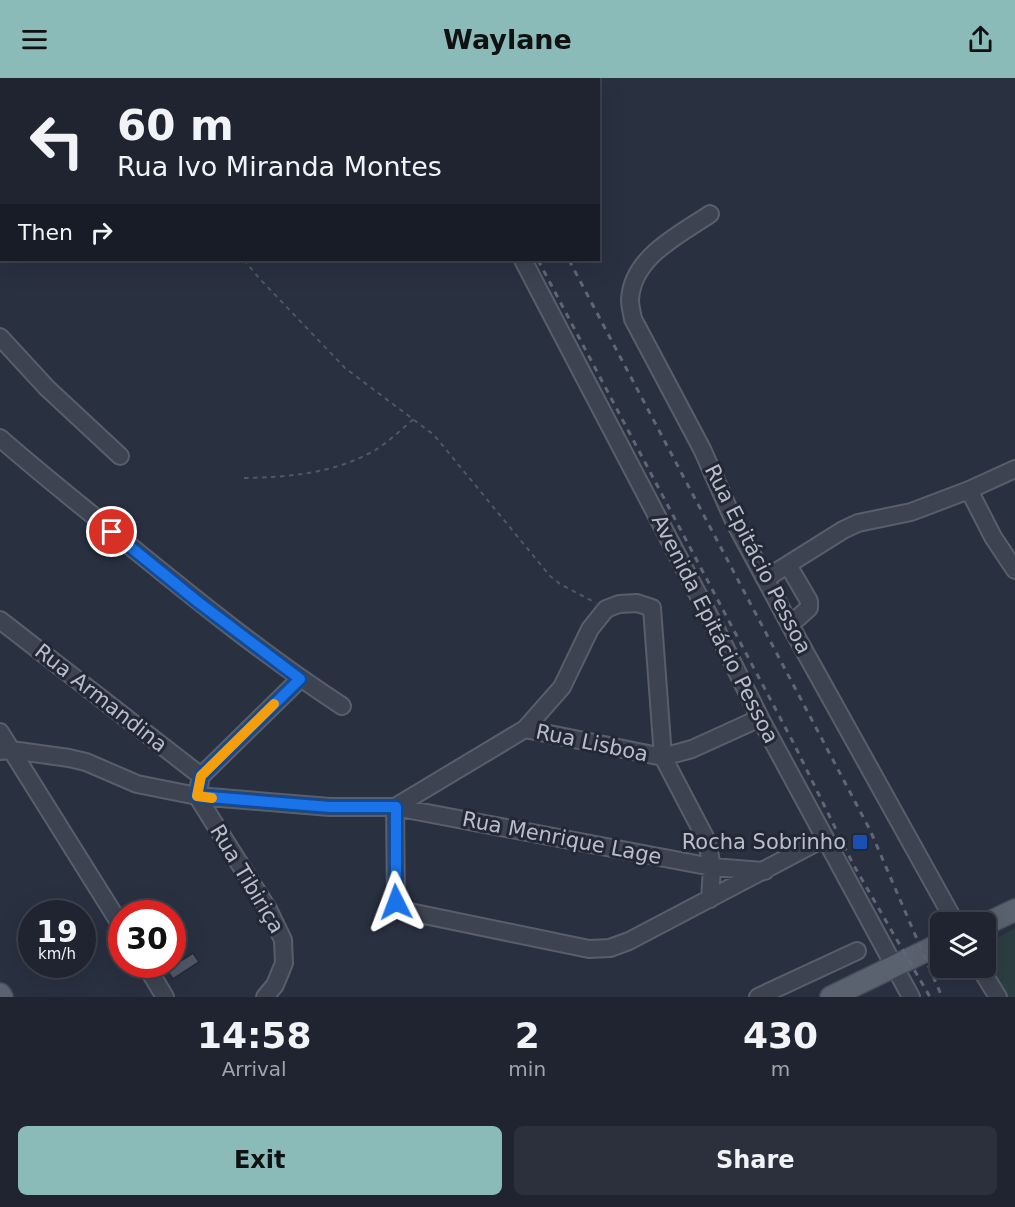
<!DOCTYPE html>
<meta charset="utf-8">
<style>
body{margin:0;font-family:"DejaVu Sans",sans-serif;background:#2c303c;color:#f1f3f6;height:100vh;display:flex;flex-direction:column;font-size:22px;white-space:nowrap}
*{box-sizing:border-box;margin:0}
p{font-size:20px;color:#a1a4ab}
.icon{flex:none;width:33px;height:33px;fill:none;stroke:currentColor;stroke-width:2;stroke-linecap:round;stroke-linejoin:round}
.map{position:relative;height:919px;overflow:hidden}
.side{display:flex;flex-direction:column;background:#1f2430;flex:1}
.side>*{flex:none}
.hud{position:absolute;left:0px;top:0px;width:600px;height:183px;box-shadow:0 6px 24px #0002,0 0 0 2px #3c414c;background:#1f2430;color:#f1f3f6;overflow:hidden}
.fabs{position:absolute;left:930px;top:834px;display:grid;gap:12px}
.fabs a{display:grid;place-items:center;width:66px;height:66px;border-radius:9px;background:#1f2430;box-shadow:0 6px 24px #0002,0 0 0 2px #3c414c;font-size:30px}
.speed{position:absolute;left:18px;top:822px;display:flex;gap:12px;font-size:30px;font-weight:700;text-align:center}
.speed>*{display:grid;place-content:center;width:78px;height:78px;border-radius:50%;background:#1f2430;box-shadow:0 6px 24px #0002,0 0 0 2px #3c414c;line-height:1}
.speed small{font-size:15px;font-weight:400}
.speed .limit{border:9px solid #d22;background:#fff;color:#111}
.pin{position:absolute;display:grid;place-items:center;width:51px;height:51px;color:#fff;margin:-26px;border:3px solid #fff;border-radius:50%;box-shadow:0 2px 6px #0007}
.me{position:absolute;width:66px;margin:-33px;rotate:357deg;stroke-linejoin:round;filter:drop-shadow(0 0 4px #0008)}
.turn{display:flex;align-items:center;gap:21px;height:126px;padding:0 18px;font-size:27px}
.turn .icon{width:78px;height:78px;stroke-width:2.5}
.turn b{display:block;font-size:42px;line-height:51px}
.then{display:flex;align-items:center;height:57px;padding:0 18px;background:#0003;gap:12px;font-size:22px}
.eta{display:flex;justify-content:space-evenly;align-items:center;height:102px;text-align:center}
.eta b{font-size:36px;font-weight:800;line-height:42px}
.button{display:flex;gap:12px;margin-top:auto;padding:12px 18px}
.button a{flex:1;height:69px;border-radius:9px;background:#8bbbb9;color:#111;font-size:24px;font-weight:800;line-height:69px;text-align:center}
.button a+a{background:#2c303c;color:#f1f3f6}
header{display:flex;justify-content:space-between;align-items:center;height:78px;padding:0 18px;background:#8bbbb9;color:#111;font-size:27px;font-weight:800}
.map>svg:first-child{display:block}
.green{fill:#2c3e42}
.building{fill:#505768;stroke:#242a37;stroke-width:1.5}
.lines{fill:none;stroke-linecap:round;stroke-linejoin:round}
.minor-casing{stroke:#585e6a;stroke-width:20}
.major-casing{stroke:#474c59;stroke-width:24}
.path{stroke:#4b5b5f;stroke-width:2;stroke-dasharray:4.5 4.5;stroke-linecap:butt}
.minor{stroke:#3d4350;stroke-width:16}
.major{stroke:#5b626f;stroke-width:21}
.rail{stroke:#5f6676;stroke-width:3;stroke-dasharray:6 6;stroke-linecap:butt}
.route-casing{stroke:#114b97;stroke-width:15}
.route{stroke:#1a73e8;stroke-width:10}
.slow{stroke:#f59e0b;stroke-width:10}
.transit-dot{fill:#1a4fb4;stroke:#222835;stroke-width:2}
.labels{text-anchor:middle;stroke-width:6;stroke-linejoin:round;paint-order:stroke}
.street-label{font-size:21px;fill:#babeca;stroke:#222835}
.poi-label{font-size:21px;fill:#babeca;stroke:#222835;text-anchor:end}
</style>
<header><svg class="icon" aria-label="menu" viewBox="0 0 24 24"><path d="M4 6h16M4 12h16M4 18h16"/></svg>Waylane<svg class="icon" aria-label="share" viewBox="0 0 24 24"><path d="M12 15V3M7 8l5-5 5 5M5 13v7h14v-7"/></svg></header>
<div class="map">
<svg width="1015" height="919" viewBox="0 0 1015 919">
<rect width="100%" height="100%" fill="#293040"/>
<path class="green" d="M 1015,850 L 1015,919 L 1006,919 L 986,881 L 986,866 Z"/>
<path class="building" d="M 193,875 L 199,884 L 173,901 L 167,892 Z"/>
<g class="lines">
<g class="minor-casing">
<path id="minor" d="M 430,0 L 431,2
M 535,0 L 536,2
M 710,136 C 679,157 632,179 630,222 C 630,228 632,235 633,241 L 702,371 L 734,443 L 790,547 L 955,844
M 523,182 L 715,549 L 760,640 L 911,919
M 0,259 L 47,310 L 120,378
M 0,360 C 42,397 87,432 130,468 C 199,524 268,580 342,628
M 969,412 L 993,459 L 1015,492
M 788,487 L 809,523 L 809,530 L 790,547
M 765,501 L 843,452 L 858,445 L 911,434 L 969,412 L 1015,391
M 0,542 L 201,698
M 525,651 L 663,679 L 692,671 L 760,640
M 0,654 L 122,849
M 0,673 L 11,672 L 69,680 L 86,684 L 137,706 L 197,718 L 330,729 L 395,729 L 525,651 L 562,609 L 590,551 L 606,531 L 619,526 L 637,525 L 652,530 L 663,679 L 707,763 L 712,789 L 710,821
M 765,793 L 712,789 L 395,729 L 396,824 L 405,833 L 589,871 L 610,870 L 629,863 L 825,760
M 145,886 L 165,919
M 980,890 L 998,919
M 265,919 L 275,907 L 284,885 L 283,862 L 268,831 L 197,718 L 201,698 L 300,601
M 758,919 L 857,873"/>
</g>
<g class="major-casing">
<path id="major" d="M 986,846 L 1015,832
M 0,916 L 2,919
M 831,919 L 940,866"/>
</g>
<path class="path" d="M 244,182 L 259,200 L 345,290 L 434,357 L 550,498 L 560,506 L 596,525
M 244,400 C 288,399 330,396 370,375 C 386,367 400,352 414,341"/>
<use href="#minor" class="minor"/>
<use href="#major" class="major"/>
<path class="rail" d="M 442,0 L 443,2
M 473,0 L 474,2
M 538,182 L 794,666 L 853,786 L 930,919
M 569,182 L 870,752 L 942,919"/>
</g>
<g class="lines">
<g class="route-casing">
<path id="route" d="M 112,454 L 198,524 L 300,601 L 201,698 L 197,718 L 330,729 L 396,729 L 396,824"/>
</g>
<use href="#route" class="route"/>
<path class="slow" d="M 212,720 L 197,718 L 201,698 L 274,626"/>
</g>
<rect class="transit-dot" x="852" y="756" width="16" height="16" rx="3"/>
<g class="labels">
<g class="street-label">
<text transform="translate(758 481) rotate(63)" y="7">Rua Epitácio Pessoa</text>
<text transform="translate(715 551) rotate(63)" y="7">Avenida Epitácio Pessoa</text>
<text transform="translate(101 620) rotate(38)" y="7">Rua Armandina</text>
<text transform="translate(592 665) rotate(12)" y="7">Rua Lisboa</text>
<text transform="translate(562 760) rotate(11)" y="7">Rua Menrique Lage</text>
<text transform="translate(247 801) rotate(59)" y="7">Rua Tibiriça</text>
</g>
<g class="poi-label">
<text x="846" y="771">Rocha Sobrinho</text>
</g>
</g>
</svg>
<div class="fabs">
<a><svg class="icon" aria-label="layers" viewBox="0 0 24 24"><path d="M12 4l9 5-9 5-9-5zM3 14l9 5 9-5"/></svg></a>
</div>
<div class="speed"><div>19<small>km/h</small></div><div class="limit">30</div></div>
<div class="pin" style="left:112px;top:454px;background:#d93025"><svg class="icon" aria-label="arrive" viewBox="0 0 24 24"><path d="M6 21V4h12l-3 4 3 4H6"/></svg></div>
<svg class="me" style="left:396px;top:824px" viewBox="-20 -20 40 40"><path d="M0-17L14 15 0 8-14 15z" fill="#1a73e8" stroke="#fff" stroke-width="4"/></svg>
<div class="hud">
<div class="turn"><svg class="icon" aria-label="left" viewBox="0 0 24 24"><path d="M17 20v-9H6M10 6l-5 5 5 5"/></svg><div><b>60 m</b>Rua Ivo Miranda Montes</div></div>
<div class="then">Then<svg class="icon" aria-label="right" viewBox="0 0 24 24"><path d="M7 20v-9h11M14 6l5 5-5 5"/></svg></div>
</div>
</div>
<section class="side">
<div class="eta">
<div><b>14:58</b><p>Arrival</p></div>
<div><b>2</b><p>min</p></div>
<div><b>430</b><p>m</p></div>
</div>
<div class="button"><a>Exit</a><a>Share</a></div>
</section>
